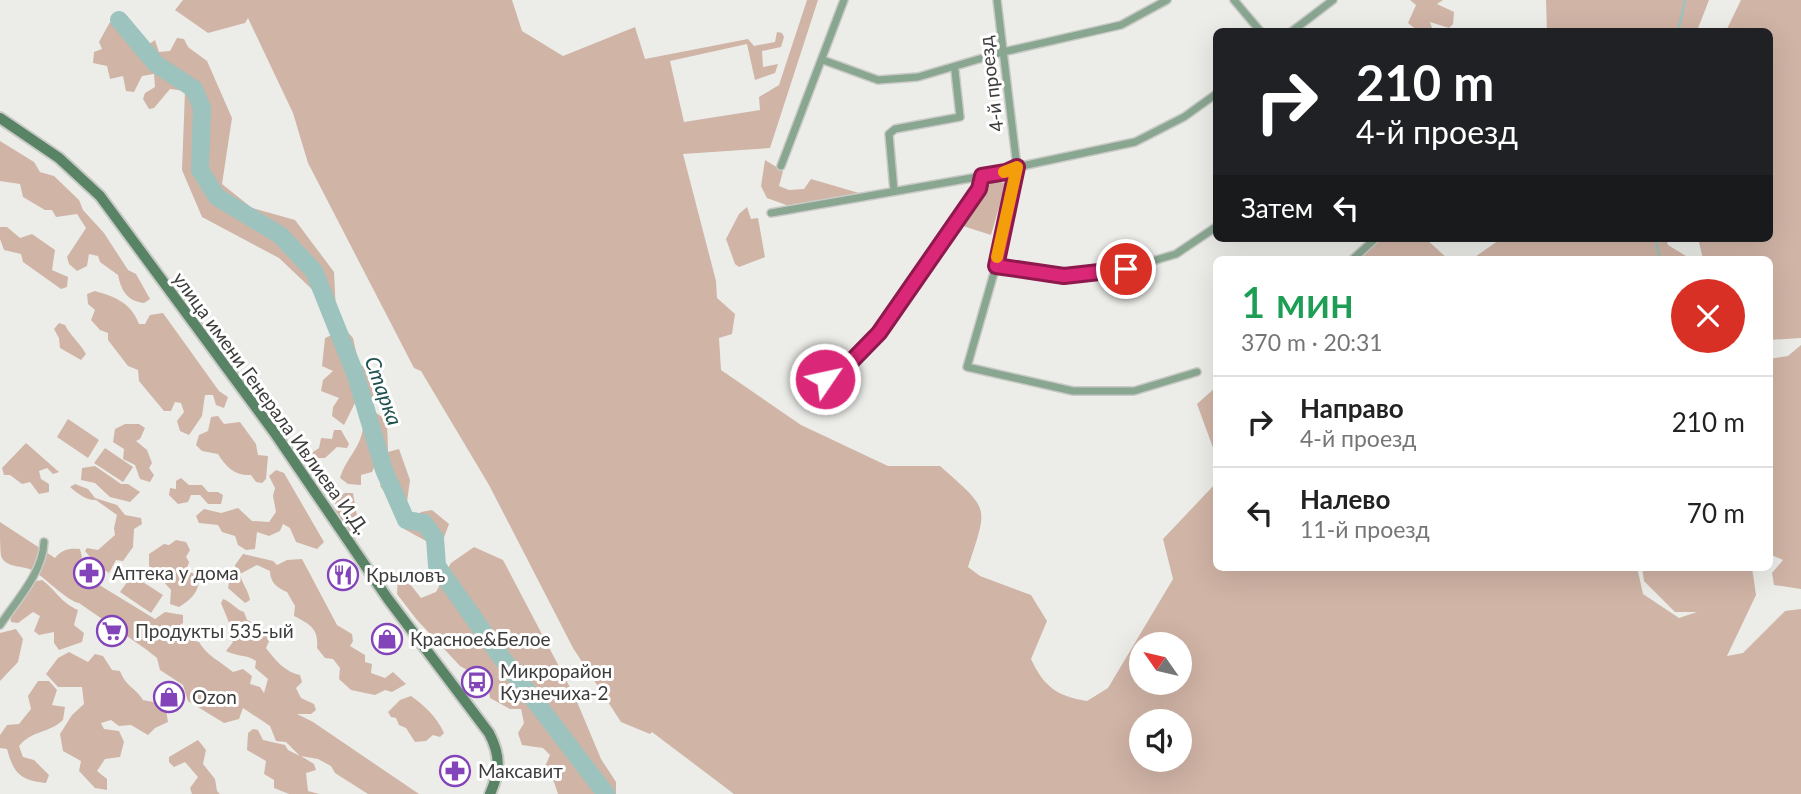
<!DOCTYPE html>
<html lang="ru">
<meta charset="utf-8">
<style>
body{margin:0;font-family:Lato,sans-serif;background:#f6f6f6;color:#222;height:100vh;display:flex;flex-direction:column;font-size:26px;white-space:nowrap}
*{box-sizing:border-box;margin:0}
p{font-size:23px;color:#767676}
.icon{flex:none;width:38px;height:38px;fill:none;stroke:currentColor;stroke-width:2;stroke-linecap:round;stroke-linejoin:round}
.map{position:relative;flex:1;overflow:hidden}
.panel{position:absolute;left:1213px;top:256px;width:560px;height:315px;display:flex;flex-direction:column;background:#fff;border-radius:10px;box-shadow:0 7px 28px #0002}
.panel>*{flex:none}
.hud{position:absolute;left:1213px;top:28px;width:560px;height:214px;border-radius:10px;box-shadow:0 7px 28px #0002;background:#202124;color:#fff;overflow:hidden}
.needle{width:46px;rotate:304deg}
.fabs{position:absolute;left:1129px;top:632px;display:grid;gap:14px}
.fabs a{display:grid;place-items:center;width:63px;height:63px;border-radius:50%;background:#fff;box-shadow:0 7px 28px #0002;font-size:35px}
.pin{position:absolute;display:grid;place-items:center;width:60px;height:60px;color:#fff;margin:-30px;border:4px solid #fff;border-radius:50%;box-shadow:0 2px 7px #0007}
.me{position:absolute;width:77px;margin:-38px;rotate:56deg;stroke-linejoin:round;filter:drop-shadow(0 0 5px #0008)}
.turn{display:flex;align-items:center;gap:24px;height:147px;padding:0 28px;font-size:32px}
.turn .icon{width:91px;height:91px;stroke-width:2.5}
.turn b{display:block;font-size:49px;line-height:60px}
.then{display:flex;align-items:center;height:66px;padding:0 28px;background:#0003;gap:14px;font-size:26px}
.round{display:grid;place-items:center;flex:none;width:74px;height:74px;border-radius:37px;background:#f6f6f6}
.summary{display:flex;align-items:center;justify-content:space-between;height:119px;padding:0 28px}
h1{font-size:42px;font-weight:600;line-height:52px;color:#1e9e55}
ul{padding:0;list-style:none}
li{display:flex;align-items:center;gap:21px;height:91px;padding:0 28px;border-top:2px solid #e0e0e0}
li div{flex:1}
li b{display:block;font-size:26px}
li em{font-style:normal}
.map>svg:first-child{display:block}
.green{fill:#d0b4a6;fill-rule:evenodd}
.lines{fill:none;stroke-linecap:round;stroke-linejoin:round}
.stream{stroke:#9dc3be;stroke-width:2.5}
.river{stroke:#9dc3be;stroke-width:18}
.street-casing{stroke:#c9cac6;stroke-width:10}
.secondary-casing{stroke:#c9cac6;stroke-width:14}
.street{stroke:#89a691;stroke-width:7}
.secondary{stroke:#588465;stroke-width:10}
.route-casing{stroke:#8e194d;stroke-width:18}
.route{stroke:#db2777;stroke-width:12}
.slow{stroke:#f59e0b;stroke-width:12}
.labels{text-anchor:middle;stroke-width:6;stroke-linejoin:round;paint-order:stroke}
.street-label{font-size:19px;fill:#3c3d3b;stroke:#fff}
.poi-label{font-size:19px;fill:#3c3d3b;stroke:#fff;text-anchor:start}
.water-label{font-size:21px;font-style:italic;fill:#1b504c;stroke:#fff}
</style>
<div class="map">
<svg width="1801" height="794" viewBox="0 0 1801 794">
<rect width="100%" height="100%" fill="#ecede9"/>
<path class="green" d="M 183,0 L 512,0 L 522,31 L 563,56 L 635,27 L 645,59 L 748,39 L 754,46 L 775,42 L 777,32 L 782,33 L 784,37 L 781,47 L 762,51 L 763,67 L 778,64 L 775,73 L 755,80 L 747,44 L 670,61 L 684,122 L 760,110 L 759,97 L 779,85 L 807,0 L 818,0 L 770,148 L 683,154 L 716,281 L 717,298 L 735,314 L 732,334 L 719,338 L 721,370 L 801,425 L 888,466 L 940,466 C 989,510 989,504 968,567 L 980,576 L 1031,595 L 1047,621 L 1031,659 C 1044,687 1057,696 1087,701 L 1108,688 L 1173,579 L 1163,539 L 1216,483 L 1216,567 L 1637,567 L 1643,594 L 1679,618 L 1697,612 L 1675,612 L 1644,581 L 1642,567 L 1752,567 L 1756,595 L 1727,656 L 1743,653 L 1785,611 L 1801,609 L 1801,794 L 734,794 L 652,732 L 650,734 L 621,722 L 573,648 L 489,485 L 421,371 L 414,368 L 308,163 L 293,113 L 248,18 L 245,23 L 208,33 L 175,10 ZM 1141,644 L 1180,644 L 1180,682 L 1141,682 ZM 1141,721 L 1180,721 L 1180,760 L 1141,760 Z
M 1410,0 L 1443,0 L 1437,4 L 1454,12 L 1453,24 L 1449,28 L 1430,22 L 1433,31 L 1418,31 L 1408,23 L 1416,5 Z
M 1546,0 L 1709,0 L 1697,31 L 1547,32 Z
M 1741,0 L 1801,0 L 1801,338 L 1769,340 L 1769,259 L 1703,259 L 1698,238 L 1769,238 L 1769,32 L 1726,31 Z
M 110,22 L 139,51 L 155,40 L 159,52 L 170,51 L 177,38 L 184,39 L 188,47 L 207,61 L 232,118 L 222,184 L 252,208 L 295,220 L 334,272 L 336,312 L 279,258 L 202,217 L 182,170 L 185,91 L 170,89 L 154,108 L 149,109 L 143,99 L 145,93 L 155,87 L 154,74 L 142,76 L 134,92 L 126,91 L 123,76 L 110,79 L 107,66 L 93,63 L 94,52 L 102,49 L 99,42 Z
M 0,141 L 34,162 L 40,172 L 54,176 L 79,200 L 83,210 L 104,233 L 128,270 L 136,274 L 150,299 L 144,303 C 127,301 121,290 118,275 L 100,262 L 98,256 L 89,254 L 87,266 L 77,271 L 69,264 L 67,257 L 86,228 L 77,214 L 56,217 L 52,210 L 45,210 L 23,197 L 20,184 L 0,181 Z
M 765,160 L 783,171 L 779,186 L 789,190 L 804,189 L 811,179 L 859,193 L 789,206 L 767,198 L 761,186 Z
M 992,181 L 1006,183 L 991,235 L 963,226 Z
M 747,207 L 751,219 L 758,218 L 765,257 L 739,267 L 735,264 L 726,239 L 739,214 Z
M 0,227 L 7,227 L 20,238 L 32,234 L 55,250 L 52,270 L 68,277 L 67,287 L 61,289 L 23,262 L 21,254 L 4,250 L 0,239 Z
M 1381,238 L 1425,238 L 1448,259 L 1359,259 Z
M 1502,238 L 1666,238 L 1668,245 L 1691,259 L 1472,259 Z
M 95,291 C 116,297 131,303 139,324 L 145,324 L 150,315 L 163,313 L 219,391 L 228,397 L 224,408 L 216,405 L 213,395 L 205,395 L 202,416 L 189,435 L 180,431 L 177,421 L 184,412 L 181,403 L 175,402 L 171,411 L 164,411 L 139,381 L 138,370 L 128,366 L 108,340 L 108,333 L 100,330 L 91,320 L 95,310 L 88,304 L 87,294 Z
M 59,323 L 65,325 C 70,335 80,343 86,354 L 81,360 L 60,348 L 59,338 L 54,329 Z
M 345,329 L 353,338 L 359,365 L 375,370 L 373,399 L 356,401 L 344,425 L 332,416 L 333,407 L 339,398 L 321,391 L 323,380 L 333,371 L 322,366 L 325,338 Z
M 1801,345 L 1801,589 L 1774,585 L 1772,573 L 1783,560 L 1769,554 L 1769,359 L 1788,356 Z
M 1216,387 L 1216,456 L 1197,404 Z
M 376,413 L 387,420 L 388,452 L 399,449 L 410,480 L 407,502 L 398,509 L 380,486 L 384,479 L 376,463 L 372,472 L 361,475 L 361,485 L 348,484 L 340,478 C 346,458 361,448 363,427 L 374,423 Z
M 218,416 L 224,424 L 240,422 L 256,444 L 258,455 L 268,456 L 266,479 L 262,483 L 256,482 L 251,475 C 235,476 226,467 218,454 L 202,451 L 196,445 L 199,435 L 208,431 L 211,417 Z
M 68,419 L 99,440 L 88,458 L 57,437 Z
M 125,424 L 139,424 L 145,428 L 140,439 L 136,441 L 147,450 L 152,463 L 149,468 L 154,475 L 150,482 L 140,479 L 135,465 L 123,459 L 124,449 L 113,442 L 115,429 Z
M 334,430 L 341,430 L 349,444 L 347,448 L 337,447 L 325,458 L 312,458 L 306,464 L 298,460 L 303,450 L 310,454 L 319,448 L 321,438 L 332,439 Z
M 26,443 L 59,472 L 53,474 L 47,468 L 39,471 L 41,479 L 49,484 L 49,492 L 39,494 L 30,482 L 22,484 L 10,475 L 4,475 L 2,468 Z
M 105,448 L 133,467 L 123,482 L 94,463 Z
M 95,466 L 121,484 L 128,484 L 140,492 L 130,502 L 110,497 L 95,483 L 81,480 L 82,468 Z
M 276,470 L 284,473 L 324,542 L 317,549 L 296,542 L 290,528 L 283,524 L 280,531 L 269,536 L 257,532 L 255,549 L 246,550 L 238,545 L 235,536 L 222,532 L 218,525 L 199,523 L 196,516 L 204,509 L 221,513 L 238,508 L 252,521 L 269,522 L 276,512 L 273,496 L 275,488 L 269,476 Z
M 181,478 L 189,485 L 202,485 L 208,492 L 218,492 L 223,495 L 221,504 L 208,504 L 200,495 L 191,495 L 188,502 L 178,504 L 169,495 L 170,488 L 176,489 L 176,481 Z
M 75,484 L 88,489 L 95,498 L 117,505 L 125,515 L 141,518 L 142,524 L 134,529 L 133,547 L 123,561 L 116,560 L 109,573 L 97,565 L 85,551 L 87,548 L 98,550 L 115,535 L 114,528 L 117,515 L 96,500 C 87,501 77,493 70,487 Z
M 345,493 L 353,493 L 359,528 L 351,532 L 334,509 L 337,497 Z
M 432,510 L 449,524 L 440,548 L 432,559 L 426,541 L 404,529 L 421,512 Z
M 0,522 L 55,558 C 62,549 70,548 80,549 L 82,557 L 77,565 L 78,572 L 155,619 L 165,612 L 183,615 L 183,623 L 175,628 L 177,636 L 199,642 C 207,656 220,661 233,672 L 243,669 L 252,676 L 250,684 L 260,687 L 264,693 L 268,679 L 255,668 L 256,661 C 246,654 237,657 226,651 L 233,642 L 229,637 L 230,625 L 221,603 L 223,599 C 232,602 235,609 244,612 L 247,620 C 255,623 259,630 268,632 L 270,639 L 266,648 C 275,660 285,672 300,675 L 302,682 L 296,688 L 301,698 L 314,704 L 316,710 L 311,714 L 297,714 L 313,722 L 419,794 L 368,794 L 335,773 L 331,766 L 318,759 L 301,756 L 314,764 L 316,770 L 306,773 L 308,791 L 319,794 L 289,794 L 274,788 L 274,780 L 264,774 L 266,761 L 247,750 L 248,733 L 253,729 L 258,730 L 263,740 L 285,745 L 288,750 L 300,756 L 286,742 L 276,741 L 270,726 L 243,708 L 239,719 L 224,723 L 188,701 L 183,685 L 160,670 L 157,658 L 147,650 L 79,603 C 69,602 46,579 34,571 C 25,565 6,569 1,556 C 0,547 0,532 0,522 Z
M 176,540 L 186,542 L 190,550 L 186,557 L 189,562 L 186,571 L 199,575 C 200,591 192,599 179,607 L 170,604 L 171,590 L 149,566 L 149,554 L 164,544 L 169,545 Z
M 474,547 L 503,560 L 575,697 L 601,759 L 616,782 L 616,794 L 558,794 L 554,782 L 543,771 L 550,755 L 543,748 L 522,745 L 518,733 L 524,723 L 521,709 L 510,709 L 490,698 L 488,682 L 460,666 L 417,620 L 397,594 L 398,576 L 403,575 L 421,598 L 436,592 L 451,563 Z
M 243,554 L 273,561 L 277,565 L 287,560 L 302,559 L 337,625 L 352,634 L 353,641 L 350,646 L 365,655 L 365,662 L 372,664 L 371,673 L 385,678 L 393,672 L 406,684 L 392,692 L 385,690 L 375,695 L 351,690 L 339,679 L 340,668 L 333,659 L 325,658 L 317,648 C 319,629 310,624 294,616 L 295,606 L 287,592 C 277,588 270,582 270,571 L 257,565 L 240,574 C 242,584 248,589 250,600 L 245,603 L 228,588 L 230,578 L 236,573 L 235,565 Z
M 132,575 L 163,595 L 151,613 L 120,592 Z
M 42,580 C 57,591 60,602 78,610 L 74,625 L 84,633 L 82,642 L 59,650 L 54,643 L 54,632 L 39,635 L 34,631 L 40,616 L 33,612 L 18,623 L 11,622 L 10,615 L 32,582 Z
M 16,629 L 23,639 L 18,662 L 0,681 L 0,633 Z
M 69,652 L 88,662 L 95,654 L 103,656 L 112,670 L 120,671 C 126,687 135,687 143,700 L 153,702 L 166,710 L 168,722 L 155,728 L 148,735 L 131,725 L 119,726 L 111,720 L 101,723 L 104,729 L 119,731 L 124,742 L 120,757 L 105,759 L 97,771 L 107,779 L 107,790 L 95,788 L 79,771 L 81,761 L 63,751 L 60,734 L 72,715 L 84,704 L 82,687 L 58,687 L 46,674 L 58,658 Z
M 38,681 L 49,681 L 57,690 L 52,705 L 65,707 L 63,720 C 48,734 34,729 19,746 L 23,757 L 34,760 L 49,775 L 46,783 C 20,780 14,774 7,749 L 0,748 L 0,735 L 7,725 L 19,724 L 31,709 L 28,696 Z
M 411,696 C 425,706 437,717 444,733 L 440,737 L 433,735 L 426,741 L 415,742 L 406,728 L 399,725 L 396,718 L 391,717 L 388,712 L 400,700 Z
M 198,740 L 206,750 L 203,764 L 215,779 L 217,791 L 220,794 L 192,794 L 190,788 L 198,777 L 185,762 L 174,767 L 169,762 L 169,757 Z"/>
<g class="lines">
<path class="stream" d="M 1678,32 L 1685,0
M 1655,238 L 1660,259"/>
<path class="river" d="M 119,20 L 156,64 L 194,89 L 202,108 L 200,170 L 217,197 L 280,235 L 314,271 L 356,376 L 384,470 L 406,520 L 424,523 L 435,538 L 437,566 L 499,654 L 606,794"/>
<g class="street-casing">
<path id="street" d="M 997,0 L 1017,167 L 996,266 L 967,367 L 1073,391 L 1134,391 L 1197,372
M 1234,0 L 1261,32
M 1291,32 L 1333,0
M 823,60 L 878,80 L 918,77 L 1003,52 L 1121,25 L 1167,0
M 781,166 L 844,0
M 894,191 L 889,134 L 895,129 L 960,117 L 955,71
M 771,213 L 1006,172 L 1017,167 L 1135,142 L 1184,117 L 1216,94
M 1353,259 L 1376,238
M 996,266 L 1064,276 L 1126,269 L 1176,254 L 1216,227
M 820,372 L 829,382 L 879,333 L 979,189 L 982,176
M 0,625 C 17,600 43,572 44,542"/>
</g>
<g class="secondary-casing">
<path id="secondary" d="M 0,118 L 59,158 L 100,196 L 274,432 L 388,599 L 489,733 C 501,756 500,771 490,794"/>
</g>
<use href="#street" class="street"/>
<use href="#secondary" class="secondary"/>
</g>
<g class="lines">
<g class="route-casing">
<path id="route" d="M 825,379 L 829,382 L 836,377 L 879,333 L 979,189 L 982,176 L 1006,172 L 1017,167 L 996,266 L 1064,276 L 1126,269"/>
</g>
<use href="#route" class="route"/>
<path class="slow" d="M 997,257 L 1017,167 L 1004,172"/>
</g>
<defs>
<g id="pharmacy-ring" transform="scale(1.575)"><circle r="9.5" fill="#fff" stroke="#8444b9" stroke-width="1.5"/><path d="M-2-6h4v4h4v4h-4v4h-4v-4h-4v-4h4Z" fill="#8444b9"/></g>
<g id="restaurant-ring" transform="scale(1.575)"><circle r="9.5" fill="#fff" stroke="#8444b9" stroke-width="1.5"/><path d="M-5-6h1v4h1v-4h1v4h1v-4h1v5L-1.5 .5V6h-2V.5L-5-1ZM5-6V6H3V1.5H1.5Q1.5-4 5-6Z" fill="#8444b9"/></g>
<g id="supermarket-ring" transform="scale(1.575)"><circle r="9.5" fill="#fff" stroke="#8444b9" stroke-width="1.5"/><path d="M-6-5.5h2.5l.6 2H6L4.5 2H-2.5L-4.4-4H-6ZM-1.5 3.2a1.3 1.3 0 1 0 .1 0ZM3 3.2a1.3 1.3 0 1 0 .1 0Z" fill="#8444b9"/></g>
<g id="shop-ring" transform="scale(1.575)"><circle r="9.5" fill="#fff" stroke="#8444b9" stroke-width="1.5"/><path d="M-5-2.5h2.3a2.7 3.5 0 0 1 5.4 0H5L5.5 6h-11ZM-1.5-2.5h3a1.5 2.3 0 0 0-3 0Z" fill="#8444b9"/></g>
<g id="bus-ring" transform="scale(1.575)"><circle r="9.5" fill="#fff" stroke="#8444b9" stroke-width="1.5"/><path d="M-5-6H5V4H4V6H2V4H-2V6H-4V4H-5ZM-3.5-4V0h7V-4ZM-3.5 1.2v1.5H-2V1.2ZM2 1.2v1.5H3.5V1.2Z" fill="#8444b9"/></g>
</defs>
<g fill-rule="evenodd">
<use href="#pharmacy-ring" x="89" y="573"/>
<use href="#restaurant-ring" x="343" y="575"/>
<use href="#supermarket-ring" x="112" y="631"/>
<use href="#shop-ring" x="387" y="639"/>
<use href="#bus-ring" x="477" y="682"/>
<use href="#shop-ring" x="169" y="697"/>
<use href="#pharmacy-ring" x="455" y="771"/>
</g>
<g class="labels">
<g class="street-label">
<text transform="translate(991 84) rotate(-97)" y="7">4-й проезд</text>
<text transform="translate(271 403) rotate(54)" y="7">улица имени Генерала Ивлиева И.Д.</text>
</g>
<g class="poi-label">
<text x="112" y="580">Аптека у дома</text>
<text x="366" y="582">Крыловъ</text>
<text x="135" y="638">Продукты 535-ый</text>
<text x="410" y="646">Красное&amp;Белое</text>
<text x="500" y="678">Микрорайон<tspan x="500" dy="22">Кузнечиха-2</tspan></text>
<text x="192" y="704">Ozon</text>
<text x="478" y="778">Максавит</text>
</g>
<g class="water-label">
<text transform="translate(383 391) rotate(70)" y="7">Старка</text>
</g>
</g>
</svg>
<div class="fabs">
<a><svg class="needle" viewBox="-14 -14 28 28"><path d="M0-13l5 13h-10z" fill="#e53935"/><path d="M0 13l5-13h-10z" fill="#767676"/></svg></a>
<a><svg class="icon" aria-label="sound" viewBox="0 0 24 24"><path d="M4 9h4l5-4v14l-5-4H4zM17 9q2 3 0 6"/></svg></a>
</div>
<div class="pin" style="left:1126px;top:269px;background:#d93025"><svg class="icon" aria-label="arrive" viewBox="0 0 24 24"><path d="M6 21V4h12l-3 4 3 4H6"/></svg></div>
<svg class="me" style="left:825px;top:379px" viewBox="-20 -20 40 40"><circle r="17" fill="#db2777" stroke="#fff" stroke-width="3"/><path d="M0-11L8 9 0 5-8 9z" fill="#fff"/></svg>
<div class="hud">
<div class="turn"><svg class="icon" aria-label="right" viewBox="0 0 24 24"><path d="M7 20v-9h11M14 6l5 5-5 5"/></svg><div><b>210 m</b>4-й проезд</div></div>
<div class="then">Затем<svg class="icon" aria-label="left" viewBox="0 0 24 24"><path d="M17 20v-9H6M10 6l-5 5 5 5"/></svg></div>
</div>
<section class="panel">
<div class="summary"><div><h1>1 мин</h1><p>370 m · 20:31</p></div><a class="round" style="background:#d93025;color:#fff"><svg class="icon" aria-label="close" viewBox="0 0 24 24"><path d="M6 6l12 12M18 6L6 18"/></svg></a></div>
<ul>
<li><svg class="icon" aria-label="right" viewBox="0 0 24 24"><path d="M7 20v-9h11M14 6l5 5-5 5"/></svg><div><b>Направо</b><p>4-й проезд</p></div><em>210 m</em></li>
<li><svg class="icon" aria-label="left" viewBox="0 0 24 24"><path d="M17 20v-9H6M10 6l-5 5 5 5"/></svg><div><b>Налево</b><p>11-й проезд</p></div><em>70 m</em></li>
</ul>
</section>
</div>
